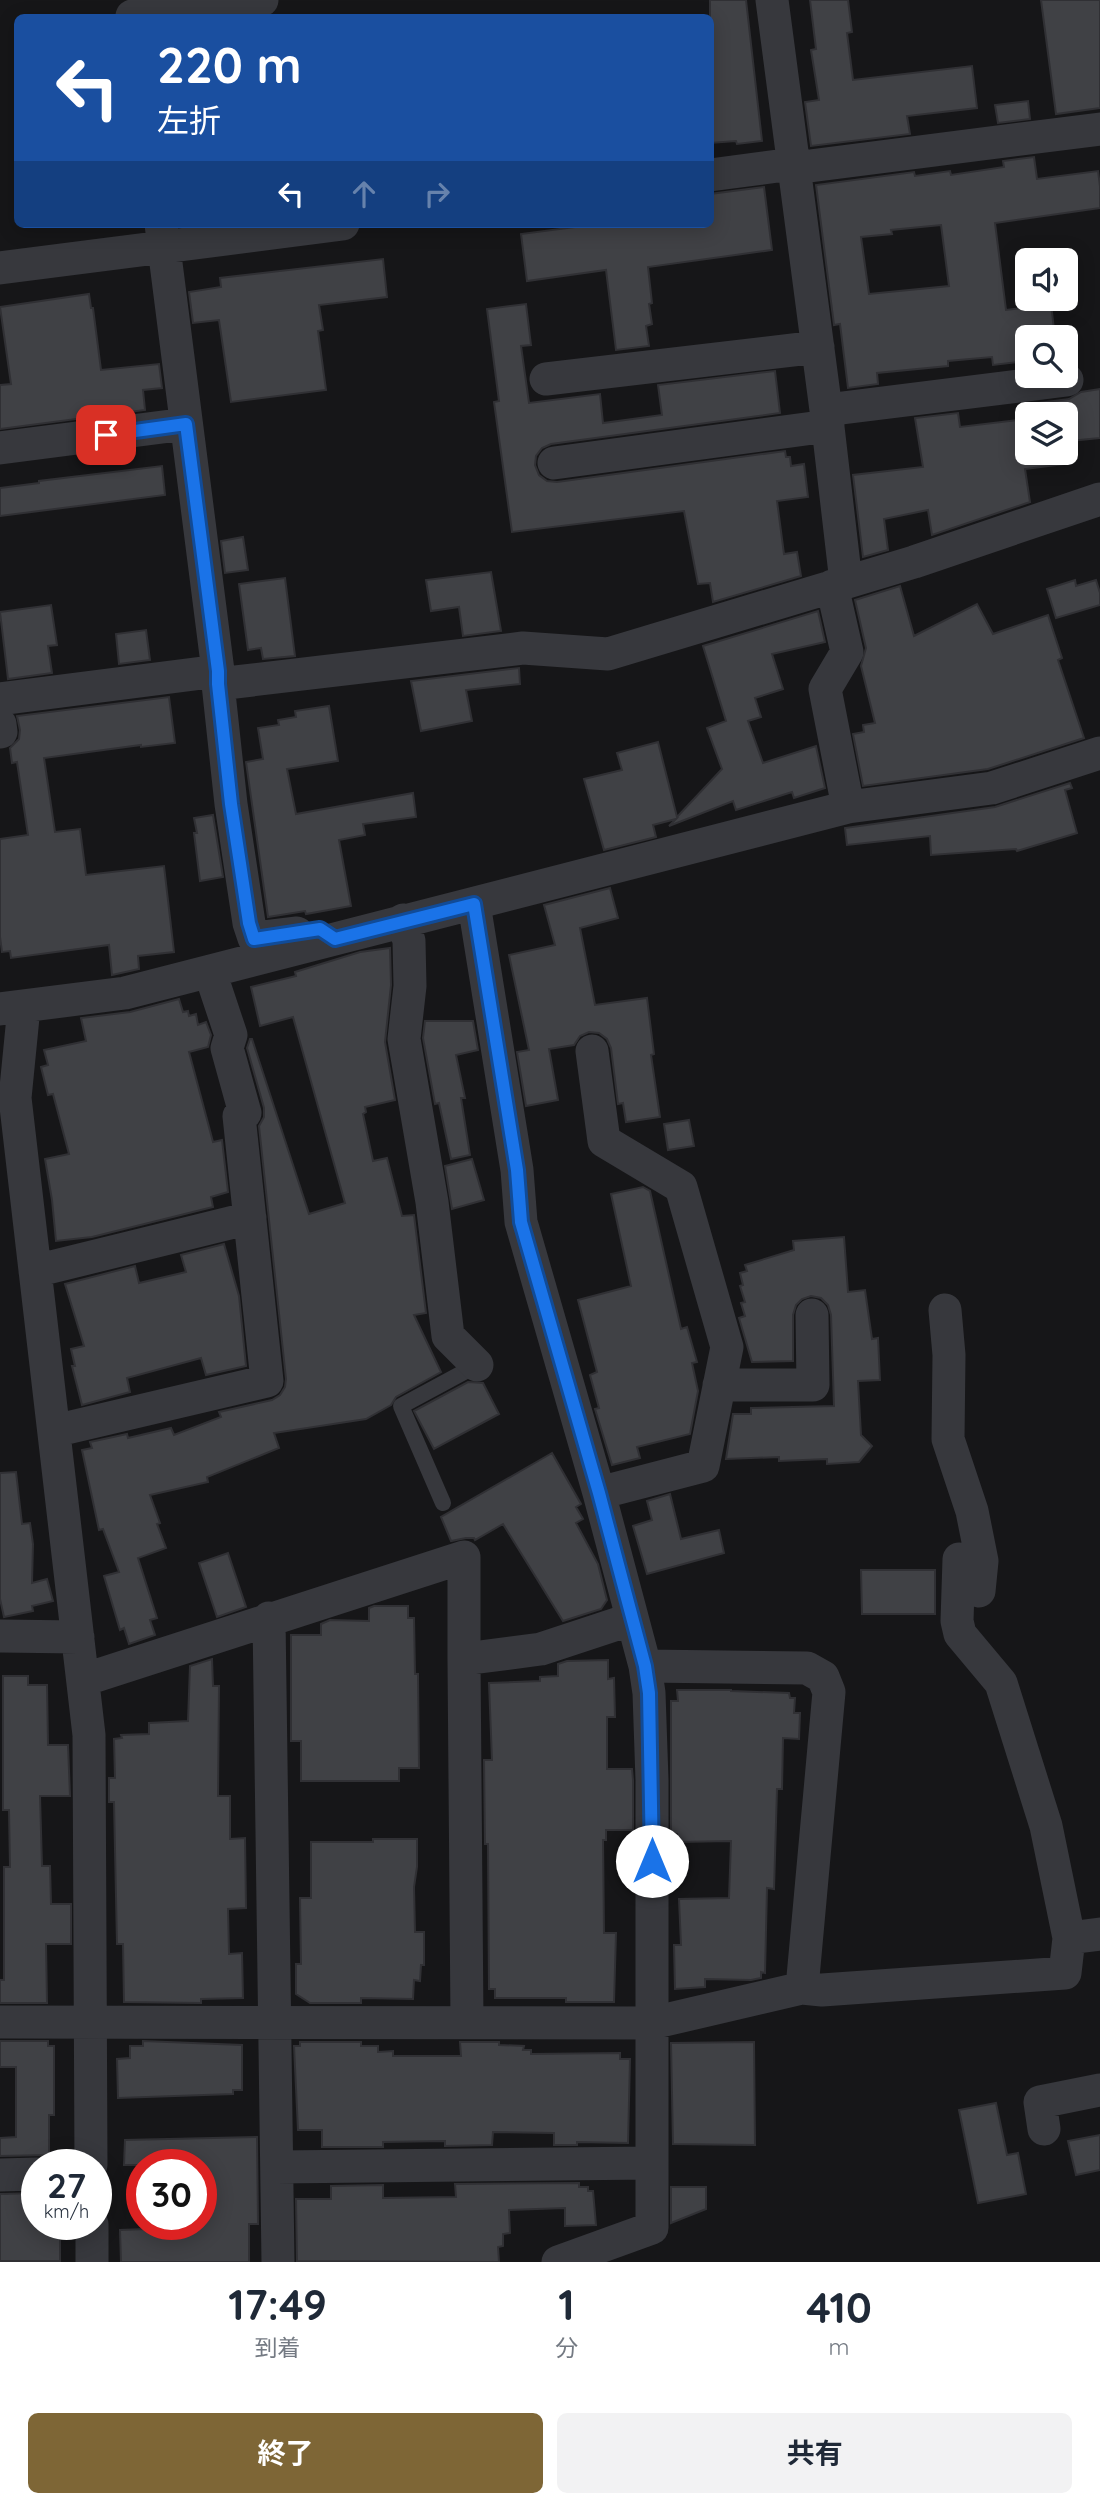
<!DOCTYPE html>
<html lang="ja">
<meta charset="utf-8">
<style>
body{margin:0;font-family:Quicksand,"Noto Sans JP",sans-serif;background:#f2f2f3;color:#1f2937;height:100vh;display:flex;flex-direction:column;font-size:26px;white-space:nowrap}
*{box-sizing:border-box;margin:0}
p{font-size:23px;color:#747a83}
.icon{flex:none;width:38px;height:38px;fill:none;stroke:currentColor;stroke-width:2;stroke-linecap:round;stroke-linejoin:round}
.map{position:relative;height:2262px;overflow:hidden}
.sheet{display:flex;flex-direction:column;background:#fff;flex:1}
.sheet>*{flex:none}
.banner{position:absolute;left:14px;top:14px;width:700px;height:214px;border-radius:10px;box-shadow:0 4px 18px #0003;background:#1a4fa0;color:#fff;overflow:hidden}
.tools{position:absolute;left:1015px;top:248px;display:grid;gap:14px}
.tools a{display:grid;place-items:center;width:63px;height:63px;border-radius:10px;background:#fff;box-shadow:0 4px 18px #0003;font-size:35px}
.speed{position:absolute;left:21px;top:2149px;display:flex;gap:14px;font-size:35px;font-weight:700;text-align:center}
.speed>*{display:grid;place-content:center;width:91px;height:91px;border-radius:50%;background:#fff;box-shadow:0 4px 18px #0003;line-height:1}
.speed small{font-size:18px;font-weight:400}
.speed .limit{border:10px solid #d22;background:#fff;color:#111}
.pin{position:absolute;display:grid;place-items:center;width:60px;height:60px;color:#fff;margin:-30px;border-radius:14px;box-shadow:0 4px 10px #0006}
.me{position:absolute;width:77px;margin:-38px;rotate:0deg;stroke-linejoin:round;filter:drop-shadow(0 0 5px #0008)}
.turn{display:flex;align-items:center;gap:24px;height:147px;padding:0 28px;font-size:32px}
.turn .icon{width:91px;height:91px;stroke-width:2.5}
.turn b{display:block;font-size:49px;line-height:60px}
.lanes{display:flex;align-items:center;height:66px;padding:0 28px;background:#0003;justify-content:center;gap:35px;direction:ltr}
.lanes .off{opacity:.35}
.eta{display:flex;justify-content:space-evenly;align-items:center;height:119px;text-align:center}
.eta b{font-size:42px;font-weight:700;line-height:49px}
.action{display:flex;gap:14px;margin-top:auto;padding:14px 28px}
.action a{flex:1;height:80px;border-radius:10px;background:#7e6636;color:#fff;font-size:28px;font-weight:700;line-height:80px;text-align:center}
.action a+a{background:#f2f2f3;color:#1f2937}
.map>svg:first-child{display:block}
.building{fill:#404145;stroke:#303034;stroke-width:2;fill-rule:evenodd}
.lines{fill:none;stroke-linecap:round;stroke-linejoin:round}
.lane{stroke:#37383d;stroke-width:16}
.street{stroke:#37383d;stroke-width:33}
.route-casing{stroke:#114b97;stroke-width:18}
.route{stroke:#1a73e8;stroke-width:12}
</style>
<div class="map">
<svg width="1100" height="2262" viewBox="0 0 1100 2262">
<rect width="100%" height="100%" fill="#161618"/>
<path class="building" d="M 710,0 L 746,0 L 762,141 L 737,144 L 736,141 L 710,143 Z
M 810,0 L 848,0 L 852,32 L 847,33 L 853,80 L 972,66 L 977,108 L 907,116 L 910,134 L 811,146 L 805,102 L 819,100 L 811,50 L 816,49 Z
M 1041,0 L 1100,0 L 1100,108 L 1056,114 Z
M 1028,101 L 1030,119 L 998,123 L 995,105 Z
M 1034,157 L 1037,179 L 1098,171 L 1100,186 L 1100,208 L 995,223 L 1006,310 L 1051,304 L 1055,338 L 1027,338 L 1027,361 L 993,365 L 992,357 L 948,361 L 948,366 L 877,373 L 878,384 L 848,388 L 840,324 L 834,325 L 816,185 L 914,172 L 915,176 L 950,171 L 951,175 L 1004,167 L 1003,161 ZM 941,225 L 949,286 L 869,294 L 861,237 L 892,234 L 891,230 Z
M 764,187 L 772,250 L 648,267 L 652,303 L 649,304 L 652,324 L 646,326 L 649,346 L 616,350 L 606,270 L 527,281 L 521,234 L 598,224 L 710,224 L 710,194 Z
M 383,259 L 387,297 L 319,305 L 323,330 L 318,331 L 326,390 L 231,402 L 219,320 L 193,323 L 189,292 L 221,287 L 220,278 Z
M 89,294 L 91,308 L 93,308 L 101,370 L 159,364 L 162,388 L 143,390 L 145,410 L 0,429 L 0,385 L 11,384 L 0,307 Z
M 526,304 L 531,345 L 521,346 L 529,403 L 600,394 L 603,423 L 662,415 L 658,385 L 775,371 L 780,413 L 551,444 L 542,448 L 536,456 L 535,465 L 539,475 L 547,481 L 557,482 L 785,451 L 786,457 L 790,457 L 791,466 L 804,464 L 808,497 L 777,501 L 784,554 L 797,552 L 801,576 L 713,602 L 710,583 L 698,584 L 684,511 L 512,532 L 494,402 L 499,401 L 487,309 Z
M 1100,389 L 1100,438 L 1070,441 L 1073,463 L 1025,469 L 1030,502 L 932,535 L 928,510 L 884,519 L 888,550 L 863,557 L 853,475 L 923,467 L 915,418 L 958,413 L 960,427 L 1027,419 L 1027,453 L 1066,453 L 1066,415 L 1031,415 L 1030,404 L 1069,399 L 1081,392 Z
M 162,466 L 165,495 L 0,516 L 0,488 L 39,483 L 39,481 Z
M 243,537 L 248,570 L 225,573 L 221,541 Z
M 491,572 L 501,631 L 463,636 L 459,607 L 431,611 L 426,580 Z
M 285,578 L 295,656 L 263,659 L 261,648 L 248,650 L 239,584 Z
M 1075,580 L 1076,586 L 1096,580 L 1100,593 L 1100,605 L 1056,618 L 1047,589 Z
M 900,586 L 914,636 L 977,604 L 993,634 L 1048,615 L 1062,658 L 1058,660 L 1084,738 L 988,769 L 863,786 L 853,734 L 864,732 L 863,725 L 875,723 L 861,666 L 866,648 L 855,600 Z
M 51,605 L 57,645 L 48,646 L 52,673 L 8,679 L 0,612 Z
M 818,611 L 825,642 L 772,654 L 783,689 L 755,698 L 761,717 L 748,721 L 763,763 L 816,746 L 825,788 L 794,798 L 792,792 L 736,810 L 733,801 L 669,826 L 676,819 L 653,825 L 656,837 L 604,850 L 584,779 L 622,770 L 617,753 L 658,742 L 677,817 L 722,769 L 707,728 L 726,721 L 703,646 Z
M 146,630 L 150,660 L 119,664 L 116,634 Z
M 519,668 L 520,684 L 466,690 L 472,721 L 421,731 L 411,681 Z
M 169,697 L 175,743 L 141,747 L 141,745 L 44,758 L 55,832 L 80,829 L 86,875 L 164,866 L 174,952 L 138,956 L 139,969 L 112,975 L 109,945 L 11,958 L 10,951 L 2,952 L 0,937 L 0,839 L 28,835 L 17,762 L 12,763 L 10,748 L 19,739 L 20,730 L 17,716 Z
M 329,706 L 338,761 L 287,769 L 296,814 L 413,793 L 416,817 L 363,824 L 365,835 L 339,840 L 351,906 L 306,914 L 305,911 L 268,917 L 246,762 L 263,759 L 258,728 L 279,725 L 278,720 L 296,717 L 295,711 Z
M 1070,783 L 1072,788 L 1065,790 L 1077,833 L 1017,851 L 1016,849 L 931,855 L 930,836 L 847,845 L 845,828 L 995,807 Z
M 213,815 L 223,877 L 200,881 L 194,833 L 197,833 L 194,818 Z
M 610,888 L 618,918 L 580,928 L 595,1005 L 647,998 L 654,1054 L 651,1055 L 660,1117 L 626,1122 L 623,1103 L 618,1104 L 611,1048 L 607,1039 L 599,1033 L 589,1032 L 580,1036 L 574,1045 L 549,1049 L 558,1100 L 526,1106 L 517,1052 L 529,1050 L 509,955 L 555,945 L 544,905 Z
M 390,948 L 391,985 L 385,1042 L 395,1100 L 365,1107 L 366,1112 L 363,1114 L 373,1161 L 387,1158 L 402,1216 L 414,1215 L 426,1313 L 414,1315 L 441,1372 L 396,1397 L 391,1405 L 366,1419 L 274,1433 L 279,1448 L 207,1477 L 208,1482 L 150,1495 L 160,1523 L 157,1524 L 166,1548 L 138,1558 L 157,1618 L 150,1620 L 155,1635 L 129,1644 L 124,1628 L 120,1630 L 104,1576 L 119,1572 L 103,1529 L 99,1530 L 82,1450 L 92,1448 L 90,1442 L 127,1434 L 128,1438 L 171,1428 L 174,1435 L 221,1417 L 219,1412 L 272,1400 L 280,1395 L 285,1387 L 286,1379 L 259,1126 L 264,1117 L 264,1108 L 247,1048 L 250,1039 L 252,1039 L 309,1214 L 345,1203 L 293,1017 L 260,1026 L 251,987 L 296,976 L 295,972 L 360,952 Z
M 179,999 L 183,1012 L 188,1011 L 189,1016 L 196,1014 L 198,1025 L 206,1022 L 211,1035 L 208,1047 L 189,1052 L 213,1142 L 222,1140 L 228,1192 L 211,1197 L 213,1207 L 92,1237 L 56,1241 L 52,1200 L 45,1159 L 69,1154 L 53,1094 L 48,1095 L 41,1067 L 48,1065 L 44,1050 L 86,1041 L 81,1018 L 130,1012 Z
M 425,1021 L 473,1021 L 478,1050 L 456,1055 L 465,1098 L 461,1098 L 470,1155 L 451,1159 L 439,1103 L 435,1104 L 423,1038 Z
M 689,1120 L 694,1146 L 668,1150 L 664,1124 Z
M 472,1159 L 484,1200 L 452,1209 L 445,1166 Z
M 643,1187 L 650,1191 L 681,1329 L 687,1327 L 697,1362 L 692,1363 L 698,1391 L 690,1434 L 637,1447 L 640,1458 L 612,1465 L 595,1409 L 599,1408 L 590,1375 L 597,1372 L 578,1300 L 631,1286 L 611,1194 Z
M 844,1237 L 848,1292 L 865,1290 L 872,1339 L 878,1338 L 880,1380 L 858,1381 L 861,1435 L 872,1446 L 859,1462 L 827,1464 L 827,1459 L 779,1461 L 779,1457 L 726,1459 L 733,1414 L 751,1414 L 751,1408 L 834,1406 L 831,1315 L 828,1305 L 821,1298 L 811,1296 L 802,1299 L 796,1305 L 793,1315 L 793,1361 L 752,1362 L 739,1318 L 745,1316 L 741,1303 L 745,1302 L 740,1286 L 743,1285 L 740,1273 L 747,1271 L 745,1265 L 794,1250 L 793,1241 Z
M 224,1244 L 239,1296 L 246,1366 L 206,1375 L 201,1358 L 127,1378 L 130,1392 L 82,1405 L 72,1366 L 75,1366 L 71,1349 L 84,1346 L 65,1284 L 135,1266 L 139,1283 L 186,1272 L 181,1255 Z
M 468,1382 L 483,1383 L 499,1414 L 434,1449 L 414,1411 Z
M 552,1453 L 581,1504 L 576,1507 L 583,1519 L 576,1523 L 598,1564 L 607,1600 L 601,1609 L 563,1621 L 503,1524 L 475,1540 L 474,1538 L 466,1538 L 451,1541 L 441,1517 Z
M 16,1472 L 22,1524 L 30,1523 L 33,1544 L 32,1583 L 47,1579 L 53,1601 L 32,1606 L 33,1611 L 4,1617 L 0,1599 L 0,1473 Z
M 670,1494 L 681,1539 L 719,1530 L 724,1553 L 647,1574 L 633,1526 L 652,1520 L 647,1501 Z
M 228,1553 L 246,1607 L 217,1617 L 199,1563 Z
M 861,1570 L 935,1570 L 935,1614 L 862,1614 Z
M 374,1606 L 408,1606 L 408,1618 L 414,1618 L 415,1674 L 418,1674 L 419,1768 L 399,1768 L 399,1781 L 301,1781 L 301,1741 L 291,1741 L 291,1635 L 321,1635 L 321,1624 L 330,1620 L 369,1621 L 369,1608 Z
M 212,1659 L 213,1686 L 219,1686 L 218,1796 L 230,1796 L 230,1839 L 245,1838 L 246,1908 L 228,1909 L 229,1954 L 242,1953 L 243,1998 L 201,1999 L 201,2003 L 124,2002 L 123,1944 L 117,1944 L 114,1802 L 109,1802 L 109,1778 L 115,1778 L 114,1739 L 122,1738 L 121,1735 L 149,1734 L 149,1723 L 188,1721 L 190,1666 Z
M 608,1660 L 608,1679 L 614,1678 L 615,1717 L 607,1717 L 607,1769 L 632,1769 L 633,1780 L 633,1830 L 606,1830 L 606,1840 L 603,1840 L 604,1933 L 616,1933 L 614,2002 L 566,2002 L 566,1998 L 495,1998 L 495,1989 L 489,1989 L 488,1844 L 485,1844 L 484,1760 L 492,1760 L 489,1683 L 540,1681 L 540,1677 L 558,1676 L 558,1664 L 567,1661 Z
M 3,1676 L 28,1676 L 28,1685 L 47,1685 L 48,1745 L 68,1745 L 70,1796 L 40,1796 L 42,1866 L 50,1866 L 51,1904 L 71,1904 L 71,1944 L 46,1944 L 47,2003 L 0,2003 L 0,1980 L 4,1980 L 4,1867 L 10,1867 L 9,1810 L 3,1810 Z
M 677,1690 L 731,1690 L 731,1691 L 789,1693 L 790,1698 L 795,1698 L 794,1713 L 800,1713 L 799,1739 L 783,1738 L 782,1789 L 777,1789 L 774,1889 L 767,1888 L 765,1973 L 761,1972 L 761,1978 L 751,1980 L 705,1979 L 705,1987 L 675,1989 L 674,1945 L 681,1945 L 679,1899 L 729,1898 L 731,1841 L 677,1842 L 677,1834 L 671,1834 L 671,1701 L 678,1701 Z
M 373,1839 L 417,1839 L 417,1867 L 414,1887 L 415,1932 L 424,1932 L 424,1965 L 421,1965 L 420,1981 L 414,1980 L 413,1999 L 361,1998 L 361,2003 L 310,2003 L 296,1994 L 296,1964 L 301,1964 L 300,1898 L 311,1898 L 311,1842 L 373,1842 Z
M 0,2041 L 48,2041 L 48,2046 L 54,2046 L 54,2115 L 49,2115 L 49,2155 L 0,2156 L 0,2138 L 16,2137 L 16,2067 L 0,2067 Z
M 143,2041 L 242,2045 L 242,2090 L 233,2090 L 233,2094 L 118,2098 L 117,2059 L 130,2058 L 130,2046 L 143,2046 Z
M 300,2042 L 361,2042 L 361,2046 L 378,2046 L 378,2052 L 393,2051 L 393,2056 L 461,2056 L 460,2042 L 499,2042 L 499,2045 L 524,2046 L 523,2050 L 531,2050 L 531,2054 L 620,2053 L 620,2059 L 630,2059 L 628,2143 L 577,2142 L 577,2145 L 554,2145 L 554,2133 L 493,2132 L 492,2145 L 445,2146 L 445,2141 L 383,2142 L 383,2147 L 322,2147 L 322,2130 L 298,2130 L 294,2046 L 300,2046 Z
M 754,2042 L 755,2145 L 673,2144 L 671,2043 Z
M 996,2103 L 1007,2155 L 1018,2153 L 1026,2194 L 978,2203 L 959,2110 Z
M 1100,2135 L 1100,2170 L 1076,2175 L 1068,2141 Z
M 257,2137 L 258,2224 L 249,2224 L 249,2262 L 121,2262 L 120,2230 L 201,2227 L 201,2165 L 124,2165 L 125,2140 Z
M 579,2183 L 579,2187 L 588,2187 L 588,2191 L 593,2191 L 596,2225 L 565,2226 L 565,2208 L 509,2210 L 510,2233 L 503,2234 L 503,2246 L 498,2247 L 499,2262 L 297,2261 L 296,2199 L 331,2199 L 331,2186 L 383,2185 L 383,2198 L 456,2197 L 455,2184 Z
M 671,2187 L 706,2187 L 706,2209 L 671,2223 Z
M 37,2193 L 37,2224 L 58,2224 L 58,2228 L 60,2228 L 60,2261 L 0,2261 L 0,2194 Z"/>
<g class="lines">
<path class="lane" d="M 443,1503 L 401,1406 L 477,1365"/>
<path class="street" d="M 772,0 L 826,410 L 846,582
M 132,16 L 262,0
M 794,168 L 1100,129
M 710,175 L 793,164
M 161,224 L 218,671 L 218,684 L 231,804 L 249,923 L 254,938 L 297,933
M 0,268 L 343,224
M 546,379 L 818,347
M 826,410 L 1067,380
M 0,448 L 186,424
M 554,463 L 828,426
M 832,586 L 847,652 L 825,689 L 848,807
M 218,684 L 523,648 L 608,654 L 914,562 L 1100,499
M 0,699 L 218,671
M 0,724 L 1,732
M 474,904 L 517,1170 L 521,1222 L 599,1493 L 645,1666 L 649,1693 L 652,1780 L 652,2228 L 558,2262
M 403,920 L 409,941 L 410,986 L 404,1039 L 432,1202 L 448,1336 L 477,1365
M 24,1007 L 15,1098 L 89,1735 L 91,2165
M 0,1009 L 125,993 L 848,807 L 992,788 L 1100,753
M 592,1051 L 604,1141 L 681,1187 L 727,1347 L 703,1466 L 599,1493
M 35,1271 L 250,1218
M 945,1310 L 949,1355 L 948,1439 L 972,1511 L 982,1561 L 979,1591
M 719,1385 L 813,1385 L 812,1315
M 54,1431 L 267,1381 L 239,1116 L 245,1113 L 227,1048 L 231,1035 L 210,972
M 959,1559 L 957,1621 L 960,1634 L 1001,1683 L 1046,1826 L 1069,1938
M 269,1618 L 278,2262
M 0,1636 L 78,1637
M 464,1659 L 467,2022
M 645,1666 L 807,1668 L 823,1677 L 829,1692 L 802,1988
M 83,1680 L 464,1557 L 464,1659 L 541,1649 L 632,1619
M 0,2022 L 652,2023 L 802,1988 L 822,1990 L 1065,1973 L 1069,1938 L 1100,1934
M 1044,2129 L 1040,2102 L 1100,2090
M 277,2167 L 652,2163
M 0,2175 L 37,2174
M 92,2224 L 92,2262"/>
</g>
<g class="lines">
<g class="route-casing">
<path id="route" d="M 106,435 L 186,424 L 218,671 L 218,684 L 231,804 L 249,923 L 254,939 L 320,929 L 335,939 L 474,904 L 517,1170 L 521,1222 L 599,1493 L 645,1666 L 649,1693 L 652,1861"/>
</g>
<use href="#route" class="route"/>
</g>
</svg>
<div class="tools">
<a><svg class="icon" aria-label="sound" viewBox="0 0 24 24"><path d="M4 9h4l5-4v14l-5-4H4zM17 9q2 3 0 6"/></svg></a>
<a><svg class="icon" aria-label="search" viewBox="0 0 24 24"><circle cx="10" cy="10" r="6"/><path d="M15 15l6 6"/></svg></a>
<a><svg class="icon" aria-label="layers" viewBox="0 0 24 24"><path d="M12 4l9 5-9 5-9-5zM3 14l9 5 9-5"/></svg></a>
</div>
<div class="speed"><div>27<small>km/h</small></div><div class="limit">30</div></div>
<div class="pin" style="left:106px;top:435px;background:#d93025"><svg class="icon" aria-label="arrive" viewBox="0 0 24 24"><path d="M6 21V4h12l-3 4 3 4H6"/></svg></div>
<svg class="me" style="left:652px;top:1861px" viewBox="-20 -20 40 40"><circle r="19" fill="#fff"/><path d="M0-13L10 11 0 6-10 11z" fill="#1a73e8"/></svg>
<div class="banner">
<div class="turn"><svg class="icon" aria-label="left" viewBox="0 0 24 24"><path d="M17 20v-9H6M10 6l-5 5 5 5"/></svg><div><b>220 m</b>左折</div></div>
<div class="lanes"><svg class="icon" aria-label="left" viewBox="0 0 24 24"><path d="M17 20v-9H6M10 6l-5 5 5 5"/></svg><svg class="icon off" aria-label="ahead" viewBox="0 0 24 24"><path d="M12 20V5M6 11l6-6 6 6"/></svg><svg class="icon off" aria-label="right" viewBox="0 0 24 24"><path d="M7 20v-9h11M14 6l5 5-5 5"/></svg></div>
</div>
</div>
<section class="sheet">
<div class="eta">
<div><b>17:49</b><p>到着</p></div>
<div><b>1</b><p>分</p></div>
<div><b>410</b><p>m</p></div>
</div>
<div class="action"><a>終了</a><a>共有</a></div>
</section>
